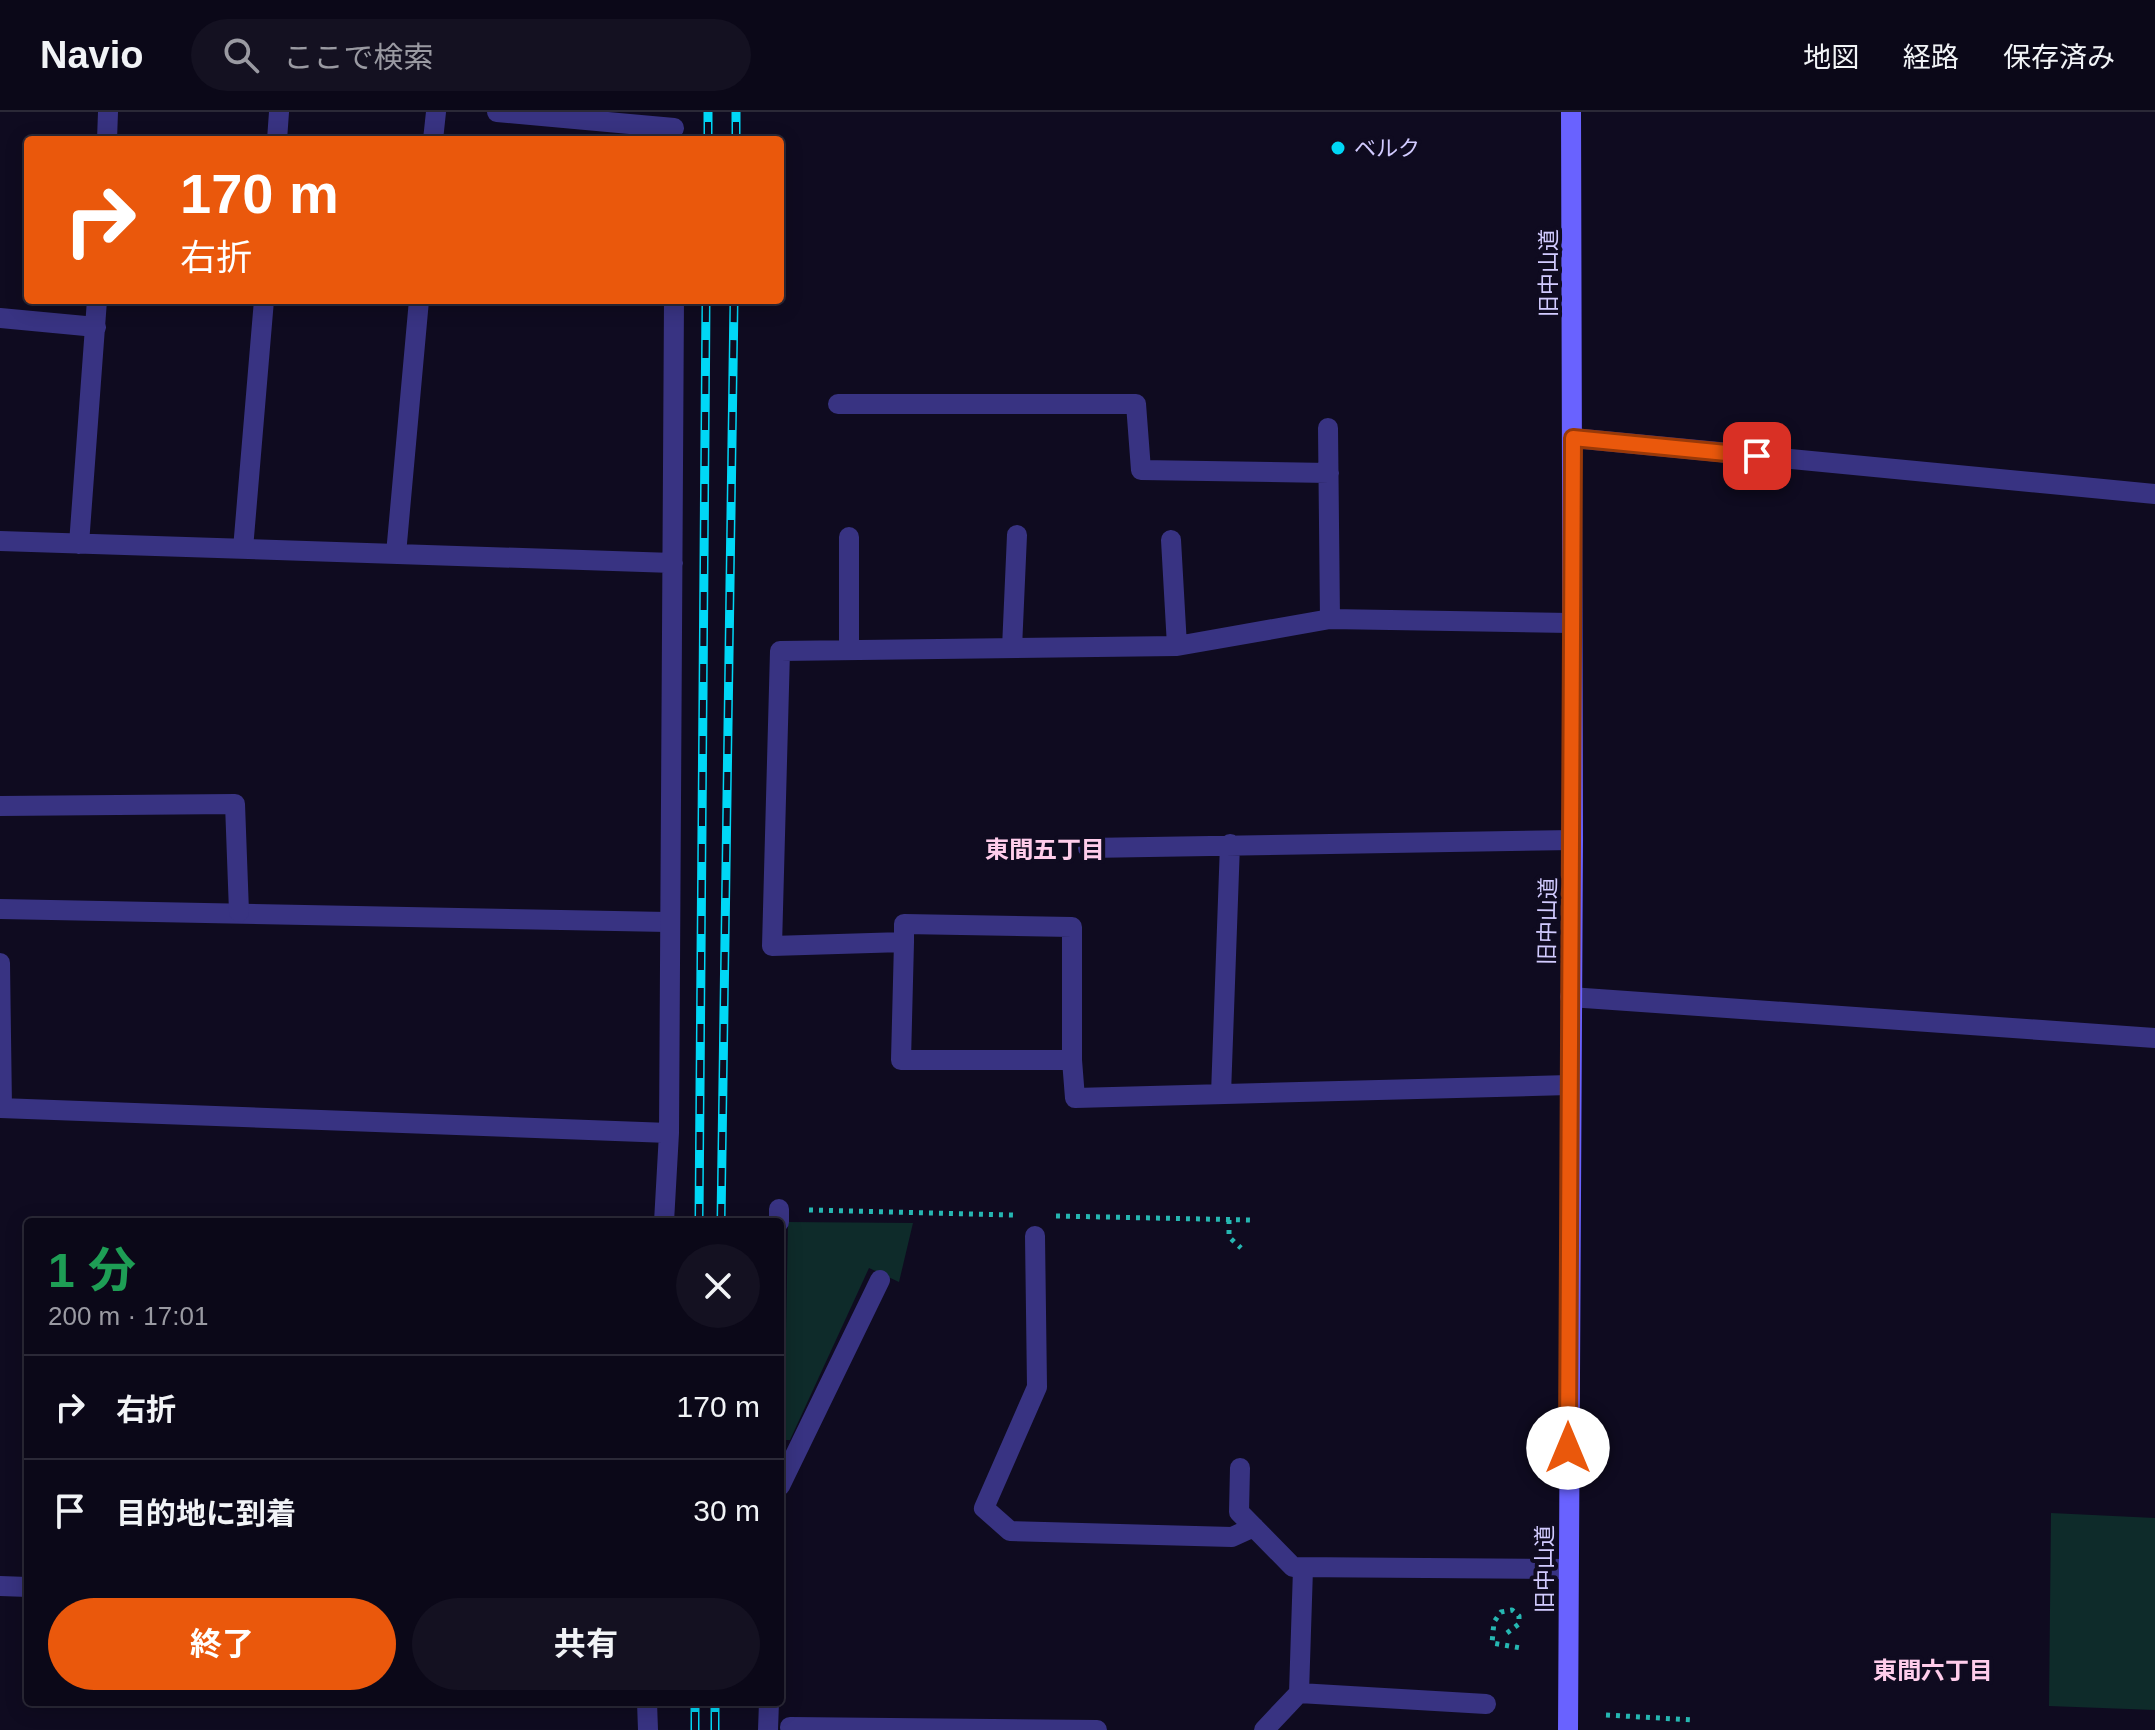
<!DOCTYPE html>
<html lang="ja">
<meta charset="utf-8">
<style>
body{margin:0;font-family:Arial,"Noto Sans JP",sans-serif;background:#141121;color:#f1f3f6;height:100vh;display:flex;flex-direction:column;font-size:30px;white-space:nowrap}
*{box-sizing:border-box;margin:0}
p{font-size:26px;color:#9a9aa2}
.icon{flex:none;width:44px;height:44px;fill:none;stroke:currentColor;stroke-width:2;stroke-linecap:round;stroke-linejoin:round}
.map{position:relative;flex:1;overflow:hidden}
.sheet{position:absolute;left:24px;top:1106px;width:760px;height:488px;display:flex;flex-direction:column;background:#0b0818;border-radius:8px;box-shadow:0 4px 20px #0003,0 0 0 2px #2b2937}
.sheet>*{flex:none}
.top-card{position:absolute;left:24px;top:24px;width:760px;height:168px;border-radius:8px;box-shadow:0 4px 20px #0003,0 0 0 2px #2b2937;background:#ea580c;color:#fff;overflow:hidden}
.pin{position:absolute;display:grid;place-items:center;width:68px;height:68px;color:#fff;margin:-34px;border-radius:16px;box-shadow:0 4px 12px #0006}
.me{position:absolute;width:88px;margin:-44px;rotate:0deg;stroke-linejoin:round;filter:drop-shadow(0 0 6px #0008)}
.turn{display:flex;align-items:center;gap:28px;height:168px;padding:0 24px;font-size:36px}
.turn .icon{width:104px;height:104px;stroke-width:2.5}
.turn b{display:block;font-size:56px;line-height:68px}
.round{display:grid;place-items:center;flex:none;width:84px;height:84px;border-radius:42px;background:#141121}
.headline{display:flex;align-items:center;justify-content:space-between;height:136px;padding:0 24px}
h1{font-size:48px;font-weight:700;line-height:60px;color:#1e9e55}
.action{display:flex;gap:16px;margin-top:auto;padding:16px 24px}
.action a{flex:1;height:92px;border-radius:48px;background:#ea580c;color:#fff;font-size:32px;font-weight:700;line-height:92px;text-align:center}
.action a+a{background:#141121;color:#f1f3f6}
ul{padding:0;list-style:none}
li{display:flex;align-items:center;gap:24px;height:104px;padding:0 24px;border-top:2px solid #2b2937}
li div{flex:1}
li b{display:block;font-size:30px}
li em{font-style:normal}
header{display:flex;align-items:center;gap:48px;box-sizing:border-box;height:112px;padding:0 40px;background:#0b0818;border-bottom:2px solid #2b2937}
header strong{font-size:38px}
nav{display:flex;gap:44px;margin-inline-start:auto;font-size:28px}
.search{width:560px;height:72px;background:#141121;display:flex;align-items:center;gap:20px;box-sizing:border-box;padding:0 28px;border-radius:44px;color:#9a9aa2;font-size:30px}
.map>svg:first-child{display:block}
.green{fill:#0e2b2a}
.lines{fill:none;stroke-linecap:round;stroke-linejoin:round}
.path{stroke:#26b7b2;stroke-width:5;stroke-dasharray:4 6;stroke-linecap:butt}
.lane{stroke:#383382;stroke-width:20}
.street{stroke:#383382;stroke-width:20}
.secondary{stroke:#6962ff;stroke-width:20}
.rail-casing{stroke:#00d7f6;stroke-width:9}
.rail{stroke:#0f0b20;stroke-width:6;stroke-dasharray:18;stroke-linecap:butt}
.route-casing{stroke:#983908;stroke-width:20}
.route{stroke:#ea580c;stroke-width:14}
.poi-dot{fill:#00d7f6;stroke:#0f0b20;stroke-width:3}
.labels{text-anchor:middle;stroke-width:8;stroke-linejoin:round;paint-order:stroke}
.poi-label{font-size:22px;fill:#d2cbff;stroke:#0f0b20;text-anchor:start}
.street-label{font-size:22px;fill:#d2cbff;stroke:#0f0b20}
.neighbourhood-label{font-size:24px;font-weight:bold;fill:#ffcdeb;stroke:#0f0b20}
</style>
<header>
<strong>Navio</strong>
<div class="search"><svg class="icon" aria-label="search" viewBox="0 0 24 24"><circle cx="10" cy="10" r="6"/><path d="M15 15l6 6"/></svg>ここで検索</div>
<nav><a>地図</a><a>経路</a><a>保存済み</a></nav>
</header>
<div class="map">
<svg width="2155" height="1618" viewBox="0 0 2155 1618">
<rect width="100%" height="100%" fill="#0f0b20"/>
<path class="green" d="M 788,1110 L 913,1111 L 899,1170 L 869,1156 L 790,1328 L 784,1328 Z
M 2051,1401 L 2155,1406 L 2155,1598 L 2049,1594 Z"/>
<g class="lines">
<path class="path" d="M 809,1098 L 1014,1103
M 1056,1104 L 1251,1108
M 1229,1108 L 1229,1125 L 1241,1136
M 1507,1521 L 1519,1512 L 1519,1504 L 1512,1498 L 1501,1500 L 1494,1510 L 1492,1531 L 1521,1536
M 1606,1603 L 1694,1608"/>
<path class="lane" d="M 0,797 L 668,810
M 1035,1124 L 1037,1275 L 984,1396 L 1010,1419 L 1232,1425 L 1254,1415
M 1240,1356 L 1239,1400 L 1293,1455 L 1568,1457
M 1299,1581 L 1486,1592
M 790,1615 L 1097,1618
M 1264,1618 L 1299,1581 L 1303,1457"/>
<path class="street" d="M 497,0 L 674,16
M 107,28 L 108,0
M 277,28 L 279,0
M 433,28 L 436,0
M 0,206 L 96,215
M 838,292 L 1136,292 L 1141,358 L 1329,361
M 1328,316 L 1330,507
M 1573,326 L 2155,382
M 849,425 L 849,538
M 1171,428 L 1177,534
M 0,429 L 673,451
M 79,432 L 97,188
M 243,437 L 264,188
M 396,442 L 419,188
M 1012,536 L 1017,423
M 0,694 L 235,692 L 239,800
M 1088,736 L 1573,728
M 904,830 L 901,948 L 1072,948 L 1072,815 L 904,812 L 904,830 L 772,834 L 780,539 L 1177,534 L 1330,507 L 1570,511
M 0,851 L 2,996
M 1570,885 L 2155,926
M 1072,948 L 1075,986 L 1569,973
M 1221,982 L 1230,732
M 0,996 L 669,1021
M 664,1110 L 669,1021 L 674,188
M 779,1110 L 779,1097
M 780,1374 L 880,1168
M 0,1474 L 28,1475
M 647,1590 L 648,1618
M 768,1618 L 769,1590"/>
<path class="secondary" d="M 1568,1618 L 1573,728 L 1571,0"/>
<g class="rail-casing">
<path id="rail" d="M 708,28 L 708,0
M 736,28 L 736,0
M 699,1110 L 706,188
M 721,1110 L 734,188
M 695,1618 L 695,1590
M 715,1618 L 715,1590"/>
</g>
<use href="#rail" class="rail"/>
</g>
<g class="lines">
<g class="route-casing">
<path id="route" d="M 1568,1336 L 1573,326 L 1757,344"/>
</g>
<use href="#route" class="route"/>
</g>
<circle class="poi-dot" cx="1338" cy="36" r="8"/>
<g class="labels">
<g class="poi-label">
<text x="1354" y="44">ベルク</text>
</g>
<g class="street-label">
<text transform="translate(1548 161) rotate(-90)" y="8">旧中山道</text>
<text transform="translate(1547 809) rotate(-89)" y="8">旧中山道</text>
<text transform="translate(1544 1457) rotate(-90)" y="8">旧中山道</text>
</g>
<g class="neighbourhood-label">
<text x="1045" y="746">東間五丁目</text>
<text x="1933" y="1567">東間六丁目</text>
</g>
</g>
</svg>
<div class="pin" style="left:1757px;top:344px;background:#d93025"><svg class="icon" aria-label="arrive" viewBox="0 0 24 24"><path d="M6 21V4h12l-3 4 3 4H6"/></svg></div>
<svg class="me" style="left:1568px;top:1336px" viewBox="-20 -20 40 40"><circle r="19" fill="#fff"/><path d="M0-13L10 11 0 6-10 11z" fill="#ea580c"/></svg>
<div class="top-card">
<div class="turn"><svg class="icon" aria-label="right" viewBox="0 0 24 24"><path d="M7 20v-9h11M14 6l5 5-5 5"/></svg><div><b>170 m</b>右折</div></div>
</div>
<section class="sheet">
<div class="headline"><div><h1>1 分</h1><p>200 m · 17:01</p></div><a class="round"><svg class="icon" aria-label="close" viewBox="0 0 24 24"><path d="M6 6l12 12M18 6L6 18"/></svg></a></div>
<ul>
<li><svg class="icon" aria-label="right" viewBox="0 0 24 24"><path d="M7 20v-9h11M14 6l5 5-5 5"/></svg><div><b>右折</b></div><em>170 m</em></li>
<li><svg class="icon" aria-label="arrive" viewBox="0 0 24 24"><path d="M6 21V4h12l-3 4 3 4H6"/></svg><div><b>目的地に到着</b></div><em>30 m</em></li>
</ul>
<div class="action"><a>終了</a><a>共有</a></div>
</section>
</div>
